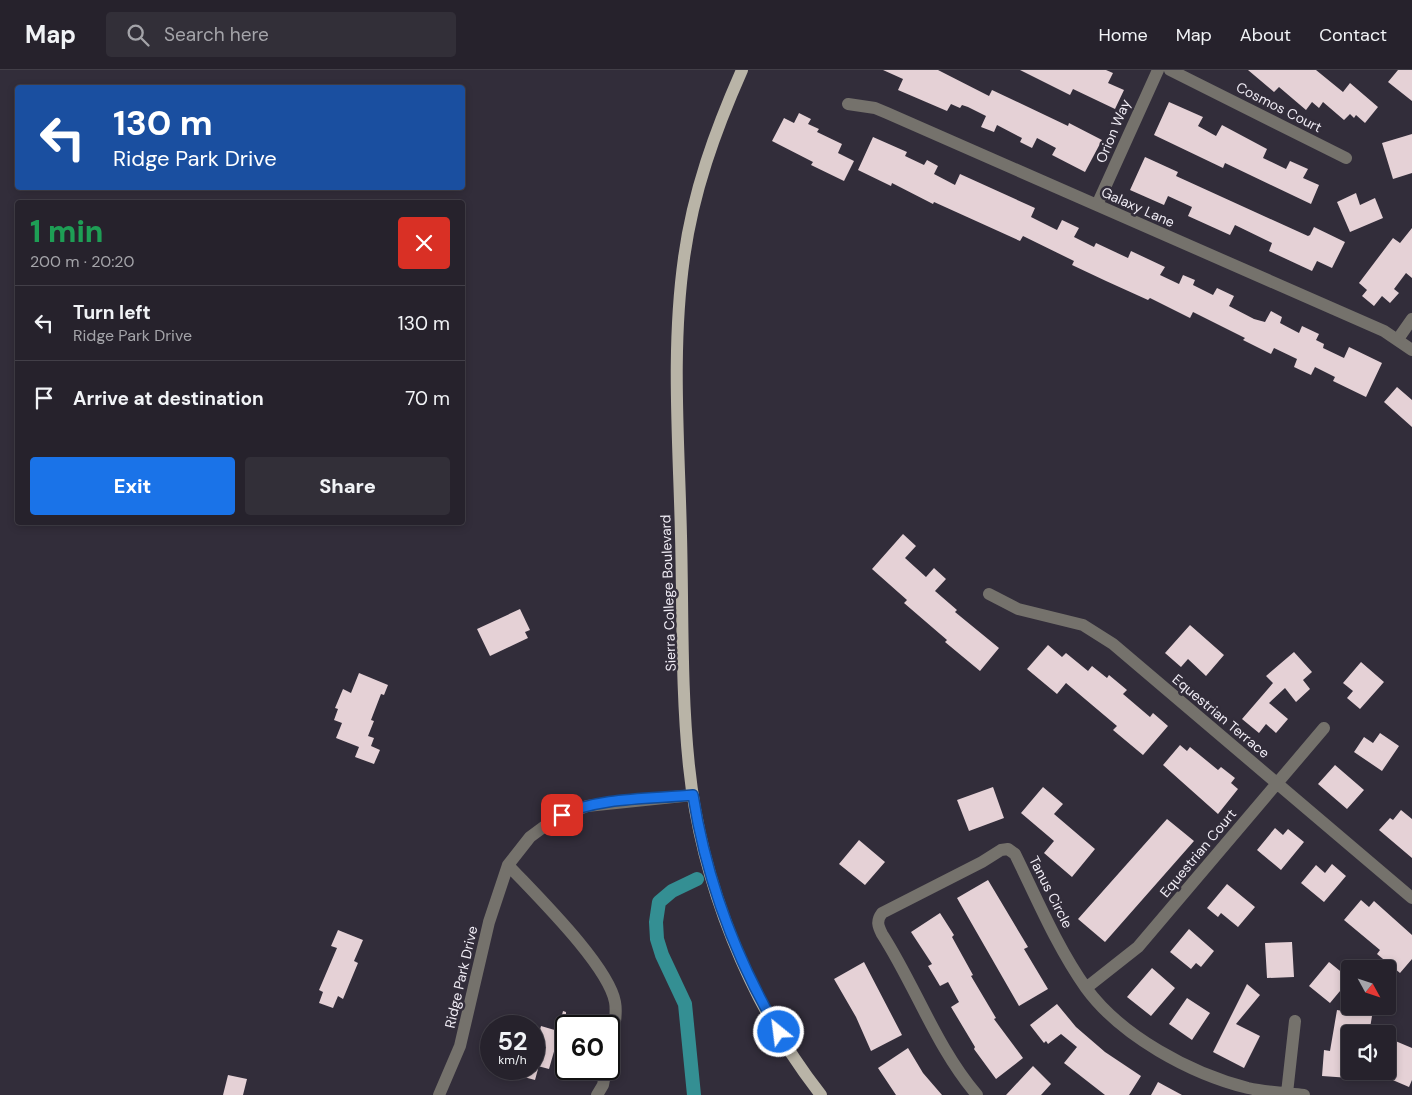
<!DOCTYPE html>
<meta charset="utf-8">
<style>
body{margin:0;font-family:"DM Sans",sans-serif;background:#322f38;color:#f1f3f6;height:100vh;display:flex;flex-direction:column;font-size:19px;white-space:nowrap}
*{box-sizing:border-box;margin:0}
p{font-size:16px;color:#a4a4a9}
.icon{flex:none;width:28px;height:28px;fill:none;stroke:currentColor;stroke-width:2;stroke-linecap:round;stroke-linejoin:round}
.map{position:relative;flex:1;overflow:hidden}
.sheet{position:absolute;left:15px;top:130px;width:450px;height:325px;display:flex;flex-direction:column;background:#26222c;border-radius:5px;box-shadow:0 2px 8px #0003,0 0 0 1px #423f48}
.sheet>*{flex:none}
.guide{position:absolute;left:15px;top:15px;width:450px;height:105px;border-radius:5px;box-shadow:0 2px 8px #0003,0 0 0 1px #423f48;background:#1a4fa0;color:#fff;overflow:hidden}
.needle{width:32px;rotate:130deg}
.controls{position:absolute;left:1341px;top:890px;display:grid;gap:10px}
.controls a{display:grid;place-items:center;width:55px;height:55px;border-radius:5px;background:#26222c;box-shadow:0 2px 8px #0003,0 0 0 1px #423f48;font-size:25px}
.speed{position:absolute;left:480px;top:945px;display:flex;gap:10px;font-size:25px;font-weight:700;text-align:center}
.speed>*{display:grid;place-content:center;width:65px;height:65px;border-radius:50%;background:#26222c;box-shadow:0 2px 8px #0003,0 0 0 1px #423f48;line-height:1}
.speed small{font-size:12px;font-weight:400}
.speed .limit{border:2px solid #111;border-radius:8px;background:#fff;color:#111}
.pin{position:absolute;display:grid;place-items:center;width:42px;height:42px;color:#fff;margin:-21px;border-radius:10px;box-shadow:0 2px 8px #0006}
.me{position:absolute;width:55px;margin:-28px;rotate:331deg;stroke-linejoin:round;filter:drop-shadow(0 0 4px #0008)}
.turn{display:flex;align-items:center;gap:18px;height:105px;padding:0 15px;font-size:22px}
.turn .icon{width:65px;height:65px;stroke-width:2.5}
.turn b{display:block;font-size:35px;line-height:42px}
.round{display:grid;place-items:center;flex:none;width:52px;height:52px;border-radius:5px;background:#322f38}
.overview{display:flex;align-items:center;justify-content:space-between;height:85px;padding:0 15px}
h1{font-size:30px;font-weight:800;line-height:38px;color:#1e9e55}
.primary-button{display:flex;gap:10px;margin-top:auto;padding:10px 15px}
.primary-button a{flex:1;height:58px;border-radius:5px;background:#1a73e8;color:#fff;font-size:20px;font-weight:800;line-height:58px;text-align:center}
.primary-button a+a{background:#322f38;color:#f1f3f6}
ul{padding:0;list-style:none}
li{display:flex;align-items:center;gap:15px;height:75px;padding:0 15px;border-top:1px solid #423f48}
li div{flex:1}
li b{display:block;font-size:19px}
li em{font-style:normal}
header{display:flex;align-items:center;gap:30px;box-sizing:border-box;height:70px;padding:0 25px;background:#26222c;border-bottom:1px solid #423f48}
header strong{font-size:24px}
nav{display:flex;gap:28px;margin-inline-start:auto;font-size:18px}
.search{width:350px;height:45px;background:#322f38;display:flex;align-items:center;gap:12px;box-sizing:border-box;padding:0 18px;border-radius:5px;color:#a4a4a9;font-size:19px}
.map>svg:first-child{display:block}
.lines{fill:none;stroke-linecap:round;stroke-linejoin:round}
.canal{stroke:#348f93;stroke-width:14}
.building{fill:#e5d1d6}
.minor{stroke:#75726c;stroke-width:12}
.major{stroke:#b9b4a7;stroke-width:12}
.route-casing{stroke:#114b97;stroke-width:12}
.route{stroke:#1a73e8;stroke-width:9}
.labels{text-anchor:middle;stroke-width:5;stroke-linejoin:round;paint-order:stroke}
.street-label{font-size:14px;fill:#f1edf6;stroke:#322d3a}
</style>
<header>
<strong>Map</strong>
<div class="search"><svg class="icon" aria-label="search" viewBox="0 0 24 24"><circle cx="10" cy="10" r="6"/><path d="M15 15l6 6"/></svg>Search here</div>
<nav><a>Home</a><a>Map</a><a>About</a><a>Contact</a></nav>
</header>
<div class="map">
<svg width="1412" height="1025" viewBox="0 0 1412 1025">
<rect width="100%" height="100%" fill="#322d3a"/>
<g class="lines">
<path class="canal" d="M 694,1025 L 685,934 L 662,885 L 657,869 L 656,852 L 659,832 L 672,821 L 697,809"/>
</g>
<path class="building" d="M 883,0 L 938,0 L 989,26 L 992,20 L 1068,56 L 1069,53 L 1102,70 L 1085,102 L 1052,85 L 1056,78 L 1037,68 L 1032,78 L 1020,72 L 1022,68 L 997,55 L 994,62 L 981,57 L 986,46 L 968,37 L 962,35 L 960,38 L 951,34 L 947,41 L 898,20 L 903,9 Z
M 1020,0 L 1106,0 L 1113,3 L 1108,13 L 1124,20 L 1115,39 L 1073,19 L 1070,25 Z
M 1248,0 L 1316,0 L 1343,22 L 1350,13 L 1378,37 L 1365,53 L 1356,45 L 1354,48 L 1350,44 L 1344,50 L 1323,32 L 1319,38 L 1312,32 L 1306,40 L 1279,17 L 1274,22 Z
M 1398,0 L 1412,0 L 1412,31 L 1388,12 Z
M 1169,32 L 1203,47 L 1198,56 L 1216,66 L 1222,55 L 1267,79 L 1263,88 L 1286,99 L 1290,91 L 1308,99 L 1303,108 L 1319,115 L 1311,134 L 1225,93 L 1223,98 L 1154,65 Z
M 799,43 L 811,49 L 808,54 L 819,59 L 817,62 L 842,74 L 838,83 L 854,91 L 844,111 L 811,95 L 813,92 L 772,71 L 784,48 L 794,53 Z
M 1412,64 L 1412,103 L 1393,109 L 1382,73 Z
M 873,67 L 907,82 L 905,86 L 924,95 L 927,90 L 938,96 L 934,104 L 955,115 L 960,104 L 1035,138 L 1031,147 L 1057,160 L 1062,150 L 1079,158 L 1074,167 L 1094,177 L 1096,173 L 1128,188 L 1131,181 L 1165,197 L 1160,205 L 1179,214 L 1183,205 L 1195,210 L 1193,215 L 1213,225 L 1217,218 L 1234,226 L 1229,236 L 1254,249 L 1265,252 L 1271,241 L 1282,247 L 1280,253 L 1299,263 L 1302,256 L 1319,264 L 1316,270 L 1324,274 L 1323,278 L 1344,288 L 1349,277 L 1382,293 L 1366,327 L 1333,311 L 1335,307 L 1315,297 L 1311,305 L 1294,297 L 1297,289 L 1274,278 L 1271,284 L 1243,270 L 1245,268 L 1193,242 L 1190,248 L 1150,228 L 1148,230 L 1106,211 L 1072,195 L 1074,191 L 1023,166 L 1020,171 L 934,132 L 933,134 L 892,113 L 891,116 L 858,100 Z
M 1145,87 L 1178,102 L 1176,106 L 1308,166 L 1310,165 L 1314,157 L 1345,172 L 1332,198 L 1317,191 L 1312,201 L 1269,181 L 1272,173 L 1235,155 L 1230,165 L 1188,146 L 1192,137 L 1168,126 L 1164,135 L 1130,120 Z
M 1356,123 L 1360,135 L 1375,128 L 1383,148 L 1350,162 L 1337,132 Z
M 1412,158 L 1412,208 L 1406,203 L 1394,219 L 1399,223 L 1390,233 L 1382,226 L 1374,236 L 1362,226 L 1367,220 L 1359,213 L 1393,168 L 1400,173 Z
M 1397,317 L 1412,330 L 1412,357 L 1384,332 Z
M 903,464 L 916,476 L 905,488 L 926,507 L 934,498 L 946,509 L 935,521 L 957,540 L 955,542 L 999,578 L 980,601 L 945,572 L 947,570 L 904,533 L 907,530 L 872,499 Z
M 520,539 L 530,560 L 525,562 L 528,568 L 490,586 L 477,559 Z
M 1190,555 L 1224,585 L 1206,606 L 1188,589 L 1181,597 L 1165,583 Z
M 1048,575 L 1062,587 L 1066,583 L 1088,601 L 1092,596 L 1107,608 L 1109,605 L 1127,620 L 1123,624 L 1150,647 L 1153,643 L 1168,656 L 1143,685 L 1113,660 L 1117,656 L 1066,613 L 1057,624 L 1027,599 Z
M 1294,582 L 1312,602 L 1303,610 L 1310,619 L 1296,632 L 1285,618 L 1269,633 L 1288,649 L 1276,663 L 1266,654 L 1259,663 L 1242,649 L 1273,613 L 1266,606 Z
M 1361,592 L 1384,612 L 1360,639 L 1347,628 L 1353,621 L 1343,613 Z
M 359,603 L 388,615 L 384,625 L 381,624 L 371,650 L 374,651 L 368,666 L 374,668 L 371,676 L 380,680 L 374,694 L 355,687 L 359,677 L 336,668 L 342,653 L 334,650 L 338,639 L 335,638 L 343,619 L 351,623 Z
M 1380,663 L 1399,676 L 1382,701 L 1354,682 L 1364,667 L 1373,673 Z
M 1180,675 L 1187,681 L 1190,677 L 1218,700 L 1221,697 L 1235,708 L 1231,713 L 1238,719 L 1218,744 L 1163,695 Z
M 1335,695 L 1364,720 L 1347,739 L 1318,714 Z
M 993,717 L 1004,748 L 969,761 L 957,730 Z
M 1043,717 L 1063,734 L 1054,744 L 1095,779 L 1072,807 L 1044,783 L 1054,771 L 1021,743 Z
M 1401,740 L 1412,749 L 1412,788 L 1379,760 L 1390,748 L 1393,750 Z
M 1167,749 L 1194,771 L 1105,872 L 1078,849 Z
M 1275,758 L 1283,765 L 1288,759 L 1304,772 L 1281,800 L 1257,780 Z
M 859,770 L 885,792 L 865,815 L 839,794 Z
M 1332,794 L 1346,806 L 1324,832 L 1301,813 L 1316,795 L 1325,803 Z
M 988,810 L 1028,877 L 1024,879 L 1048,919 L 1019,936 L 957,828 Z
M 1227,814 L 1255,837 L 1238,857 L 1221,843 L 1218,847 L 1207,838 Z
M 1361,830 L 1369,837 L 1374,831 L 1412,865 L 1412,889 L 1400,903 L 1377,884 L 1380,880 L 1344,850 Z
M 940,843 L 954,865 L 952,867 L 973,905 L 971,906 L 996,948 L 994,949 L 1023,988 L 996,1009 L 974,979 L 975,977 L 951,937 L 959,932 L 948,912 L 940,916 L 928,896 L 932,894 L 911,862 Z
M 1189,859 L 1214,881 L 1201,897 L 1196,893 L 1191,899 L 1170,882 Z
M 338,860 L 363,870 L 354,891 L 358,893 L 343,929 L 338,926 L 333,938 L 319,933 L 323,922 L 319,920 L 337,878 L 331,876 Z
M 1292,872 L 1294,907 L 1267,908 L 1265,873 Z
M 864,892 L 902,965 L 871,981 L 856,947 L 834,909 Z
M 1329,892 L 1350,909 L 1330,933 L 1309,916 Z
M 1152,898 L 1175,918 L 1151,946 L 1127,927 Z
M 1247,914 L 1260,925 L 1236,954 L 1260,966 L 1244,998 L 1213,982 Z
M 1187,928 L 1210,943 L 1192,970 L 1169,954 Z
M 1057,934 L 1076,957 L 1105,982 L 1141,1006 L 1129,1025 L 1105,1025 L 1064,993 L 1077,977 L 1061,964 L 1048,974 L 1046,971 L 1044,973 L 1030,955 Z
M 1337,940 L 1372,946 L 1369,964 L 1350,964 L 1350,1008 L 1322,1006 L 1324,980 L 1330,981 Z
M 563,941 L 566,942 L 566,974 L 557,971 L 549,999 L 534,995 L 534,973 L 536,974 L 541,956 L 558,961 Z
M 1393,970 L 1412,978 L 1412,1010 L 1409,1017 L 1388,1008 L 1388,983 Z
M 908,978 L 923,1003 L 942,1025 L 896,1025 L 878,998 Z
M 1033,996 L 1051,1014 L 1041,1025 L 1006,1025 Z
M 506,999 L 538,999 L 535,1010 L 505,1002 Z
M 228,1005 L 247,1009 L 243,1025 L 223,1025 Z
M 1158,1012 L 1182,1025 L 1151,1025 Z"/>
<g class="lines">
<path class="minor" d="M 1170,0 L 1346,88
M 848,34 L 875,38 L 887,43 L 1384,261 L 1412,280
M 1097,135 L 1158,0
M 1398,269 L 1412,249
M 989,524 L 1018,539 L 1083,555 L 1113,574 L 1412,828
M 508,795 C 536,825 608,895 615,932 C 618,948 611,970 609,985
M 1086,918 L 1138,877 L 1324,658
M 1287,1023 L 1295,951
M 439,1025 L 460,976 L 489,852 L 508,795 L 530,767 L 553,750 L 587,736 L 693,725
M 597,1025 L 603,1015 L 606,999
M 977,1025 C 936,977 916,917 882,864 C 878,856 876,851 882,843 L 982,792 L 1001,780 L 1008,779 L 1015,784 C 1037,829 1057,877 1086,918 C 1121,966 1191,1004 1248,1018 C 1266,1022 1286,1023 1304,1025"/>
<path class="major" d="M 742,0 C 715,61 693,122 684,188 C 671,280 679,374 681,466 C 683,543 681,620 689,696 C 701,812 749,933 821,1025"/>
</g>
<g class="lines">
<g class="route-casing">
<path id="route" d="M 562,745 C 599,727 652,729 693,725 C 706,808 736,889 779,962"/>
</g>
<use href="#route" class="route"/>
</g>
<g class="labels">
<g class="street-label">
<text transform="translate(1279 37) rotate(27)" y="5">Cosmos Court</text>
<text transform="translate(1113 61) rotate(-67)" y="5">Orion Way</text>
<text transform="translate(1138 137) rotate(24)" y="5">Galaxy Lane</text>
<text transform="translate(668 523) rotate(-92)" y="5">Sierra College Boulevard</text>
<text transform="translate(1221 646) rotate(40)" y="5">Equestrian Terrace</text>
<text transform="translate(1198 783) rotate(-50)" y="5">Equestrian Court</text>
<text transform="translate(1051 822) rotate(63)" y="5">Tanus Circle</text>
<text transform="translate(461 907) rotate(-77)" y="5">Ridge Park Drive</text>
</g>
</g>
</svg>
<div class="controls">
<a><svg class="needle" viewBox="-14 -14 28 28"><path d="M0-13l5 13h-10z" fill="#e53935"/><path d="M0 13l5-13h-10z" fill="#a4a4a9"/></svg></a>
<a><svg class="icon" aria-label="sound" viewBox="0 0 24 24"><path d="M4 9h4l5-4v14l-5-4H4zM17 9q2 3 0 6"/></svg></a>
</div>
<div class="speed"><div>52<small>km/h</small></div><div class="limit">60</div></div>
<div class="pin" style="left:562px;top:745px;background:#d93025"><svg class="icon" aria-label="arrive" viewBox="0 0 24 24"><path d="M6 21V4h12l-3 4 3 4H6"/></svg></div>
<svg class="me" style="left:779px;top:962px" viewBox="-20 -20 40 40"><circle r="17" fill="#1a73e8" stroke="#fff" stroke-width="3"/><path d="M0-11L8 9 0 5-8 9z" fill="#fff"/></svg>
<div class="guide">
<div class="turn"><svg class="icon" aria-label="left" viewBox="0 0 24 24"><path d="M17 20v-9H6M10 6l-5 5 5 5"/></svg><div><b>130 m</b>Ridge Park Drive</div></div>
</div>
<section class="sheet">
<div class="overview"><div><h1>1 min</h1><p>200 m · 20:20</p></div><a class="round" style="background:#d93025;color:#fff"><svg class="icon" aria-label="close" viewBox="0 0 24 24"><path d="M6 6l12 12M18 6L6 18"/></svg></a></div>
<ul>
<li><svg class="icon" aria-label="left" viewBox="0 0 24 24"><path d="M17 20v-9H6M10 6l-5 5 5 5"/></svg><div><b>Turn left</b><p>Ridge Park Drive</p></div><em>130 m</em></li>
<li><svg class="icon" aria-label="arrive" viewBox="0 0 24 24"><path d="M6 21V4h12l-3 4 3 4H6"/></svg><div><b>Arrive at destination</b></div><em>70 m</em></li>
</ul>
<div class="primary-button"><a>Exit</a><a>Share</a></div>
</section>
</div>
